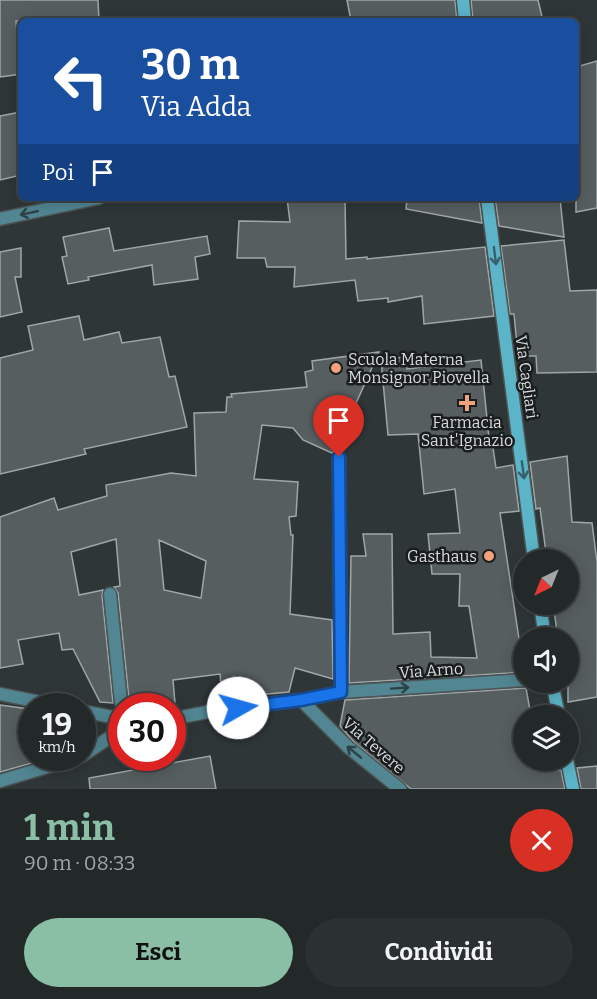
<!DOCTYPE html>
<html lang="it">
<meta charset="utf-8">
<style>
body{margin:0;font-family:Bitter,serif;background:#2b3031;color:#f1f3f6;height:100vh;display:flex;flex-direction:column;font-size:22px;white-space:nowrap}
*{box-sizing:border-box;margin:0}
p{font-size:20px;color:#a3a6a8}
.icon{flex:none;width:33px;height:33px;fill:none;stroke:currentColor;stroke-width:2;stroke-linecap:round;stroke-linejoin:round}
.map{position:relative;height:789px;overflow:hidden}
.drawer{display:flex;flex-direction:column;background:#232829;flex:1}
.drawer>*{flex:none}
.guide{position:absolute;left:18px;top:18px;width:561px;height:183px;border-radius:9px;box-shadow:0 3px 15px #0003,0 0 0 2px #404446;background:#1a4fa0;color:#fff;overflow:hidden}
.needle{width:39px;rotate:223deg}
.fabs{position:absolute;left:513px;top:549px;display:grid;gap:12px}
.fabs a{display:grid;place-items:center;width:66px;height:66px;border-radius:50%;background:#232829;box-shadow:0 3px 15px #0003,0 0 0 2px #404446;font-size:30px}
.speed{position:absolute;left:18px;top:693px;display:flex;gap:12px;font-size:30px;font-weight:700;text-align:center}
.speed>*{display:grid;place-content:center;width:78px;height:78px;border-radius:50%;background:#232829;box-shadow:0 3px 15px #0003,0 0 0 2px #404446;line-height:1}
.speed small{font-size:15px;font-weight:400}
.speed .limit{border:9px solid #d22;background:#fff;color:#111}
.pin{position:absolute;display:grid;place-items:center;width:51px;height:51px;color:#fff;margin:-62px -26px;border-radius:50% 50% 50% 0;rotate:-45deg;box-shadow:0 0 6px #0007}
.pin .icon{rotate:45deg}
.me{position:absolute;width:66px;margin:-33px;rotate:83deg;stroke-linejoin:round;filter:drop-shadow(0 0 4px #0008)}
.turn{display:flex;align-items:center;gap:21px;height:126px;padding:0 24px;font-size:27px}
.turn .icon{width:78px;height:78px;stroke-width:2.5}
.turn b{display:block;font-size:42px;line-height:51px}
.then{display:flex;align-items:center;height:57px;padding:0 24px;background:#0003;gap:12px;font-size:22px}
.round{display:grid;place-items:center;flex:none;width:63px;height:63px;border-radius:32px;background:#2b3031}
.overview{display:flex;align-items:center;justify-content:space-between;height:102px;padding:0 24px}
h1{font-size:36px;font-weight:700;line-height:45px;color:#8abfa5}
.primary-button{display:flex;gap:12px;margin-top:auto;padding:12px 24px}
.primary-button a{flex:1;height:69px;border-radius:36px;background:#8abfa5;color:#111;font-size:24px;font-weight:700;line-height:69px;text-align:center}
.primary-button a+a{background:#2b3031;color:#f1f3f6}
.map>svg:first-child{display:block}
.building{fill:#575e60;stroke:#9ea6a8;stroke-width:1.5;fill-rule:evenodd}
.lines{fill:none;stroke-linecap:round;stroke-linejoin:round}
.street-casing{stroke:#4d5455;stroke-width:15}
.secondary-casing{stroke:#4d5455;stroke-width:15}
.street{stroke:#518692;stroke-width:12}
.secondary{stroke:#5bb4c7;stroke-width:12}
.oneway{stroke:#2d4246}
.oneway2{stroke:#376169}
.route-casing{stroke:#114b97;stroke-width:15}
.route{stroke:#1a73e8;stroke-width:10}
.poi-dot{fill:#f1a17c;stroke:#1a1d1d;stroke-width:2}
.labels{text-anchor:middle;stroke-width:5;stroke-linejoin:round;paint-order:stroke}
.poi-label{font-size:16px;fill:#d7dbdc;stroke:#1a1d1d;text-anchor:start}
.street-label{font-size:16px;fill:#d7dbdc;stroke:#1a1d1d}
</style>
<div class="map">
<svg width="597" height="789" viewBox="0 0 597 789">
<rect width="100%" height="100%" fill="#2f3637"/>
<path class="building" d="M 0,0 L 98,0 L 99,21 L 16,21 L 21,74 L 0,77 Z
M 347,0 L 455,0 L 457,21 L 351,21 Z
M 471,0 L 538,0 L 543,21 L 473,21 Z
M 597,61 L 597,208 L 576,212 L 576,67 Z
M 21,112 L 21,175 L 0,180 L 0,116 Z
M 287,198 L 345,198 L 346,259 L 367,257 L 367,259 L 485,247 L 494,316 L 424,324 L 422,296 L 388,302 L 388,298 L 358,301 L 355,280 L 294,287 L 295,267 L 267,267 L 265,258 L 237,258 L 239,221 L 290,222 Z
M 407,198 L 479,198 L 482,223 L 406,209 Z
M 495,198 L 560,198 L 564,237 L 499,226 Z
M 109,228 L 114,251 L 207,236 L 210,254 L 195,257 L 198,279 L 154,285 L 152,265 L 88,277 L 89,280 L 68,284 L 62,257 L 67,256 L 63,237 Z
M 564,240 L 570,291 L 597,290 L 597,372 L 537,373 L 536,356 L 518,356 L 514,314 L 510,314 L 501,246 Z
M 21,248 L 21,277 L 15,277 L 22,312 L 0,317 L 0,252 Z
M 79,316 L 84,340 L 119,332 L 122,343 L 160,337 L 169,377 L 175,376 L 187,427 L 84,449 L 86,454 L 0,474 L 0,358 L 33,350 L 28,326 Z
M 379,352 L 335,450 L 332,453 L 303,440 L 293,428 L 262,425 L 254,479 L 298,482 L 296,516 L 289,517 L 291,535 L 293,535 L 290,614 L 332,620 L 333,679 L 295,668 L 289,692 L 222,698 L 220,674 L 173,680 L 175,703 L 136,706 L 136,704 L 132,704 L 129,699 L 118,593 L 114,587 L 120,586 L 116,539 L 71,552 L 79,595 L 103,590 L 102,595 L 113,703 L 100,702 L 73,649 L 62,650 L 59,633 L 18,640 L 23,664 L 0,668 L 0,517 L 54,498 L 58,510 L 107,496 L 106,485 L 171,473 L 196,476 L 194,413 L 226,412 L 227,397 L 232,397 L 231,394 L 307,387 L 305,372 L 313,370 L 312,361 ZM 159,540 L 206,561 L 201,598 L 164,590 Z
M 404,357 L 407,369 L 481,360 L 490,448 L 493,448 L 496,468 L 513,465 L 519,511 L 500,513 L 524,672 L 349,683 L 351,556 L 366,556 L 363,534 L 392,534 L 393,634 L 430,632 L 431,657 L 477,658 L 469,606 L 459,606 L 460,574 L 432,574 L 428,534 L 460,533 L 455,489 L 424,494 L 418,434 L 388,435 L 381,360 Z
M 567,456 L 572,522 L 592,523 L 597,562 L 597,697 L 568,702 L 568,638 L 558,638 L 553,604 L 568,604 L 568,560 L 547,560 L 540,508 L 536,509 L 530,462 Z
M 526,688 L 531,716 L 524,716 L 524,760 L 547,760 L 550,771 L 561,770 L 565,789 L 411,789 L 354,742 L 340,726 L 345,700 Z
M 0,705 L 29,709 L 29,715 L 32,715 L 32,763 L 0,772 Z
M 210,756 L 216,789 L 90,789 L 89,778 Z
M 597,766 L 597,789 L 581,789 L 577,768 Z"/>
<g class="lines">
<g class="street-casing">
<path id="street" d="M 0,219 L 99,198
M 339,457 L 341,692
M 110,594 L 121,702 L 124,706
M 0,694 L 59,706
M 301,700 L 348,747 L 400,789
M 82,711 L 122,719
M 172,719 L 217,710 L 301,700 L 341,692 L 524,680
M 82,756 L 122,729
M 0,781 L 77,758"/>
</g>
<g class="secondary-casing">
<path id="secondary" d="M 463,0 L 465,21
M 487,198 L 534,560
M 540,604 L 545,638
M 552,682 L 559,716
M 567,760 L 573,789"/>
</g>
<use href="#street" class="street"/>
<use href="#secondary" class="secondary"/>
</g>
<defs><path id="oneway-shaft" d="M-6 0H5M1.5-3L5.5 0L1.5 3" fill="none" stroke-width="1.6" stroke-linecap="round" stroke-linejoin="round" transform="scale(1.5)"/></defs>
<g class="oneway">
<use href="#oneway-shaft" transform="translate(29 213) rotate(168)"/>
<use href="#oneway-shaft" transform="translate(400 688) rotate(-4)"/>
<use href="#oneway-shaft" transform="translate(354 752) rotate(-141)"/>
</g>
<g class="oneway2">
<use href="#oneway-shaft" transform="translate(495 256) rotate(83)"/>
<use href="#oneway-shaft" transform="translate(523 470) rotate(82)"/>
</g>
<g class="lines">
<g class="route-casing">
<path id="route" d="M 238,708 L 301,700 L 341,692 L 339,457"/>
</g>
<use href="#route" class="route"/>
</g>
<g class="poi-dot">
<circle cx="336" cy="368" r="6"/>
<path d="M464 394h6v6h6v6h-6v6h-6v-6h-6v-6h6z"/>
<circle cx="489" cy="556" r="6"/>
</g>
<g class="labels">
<g class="poi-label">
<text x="348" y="365">Scuola Materna<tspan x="348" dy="18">Monsignor Piovella</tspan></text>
<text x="467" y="428" text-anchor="middle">Farmacia<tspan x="467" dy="18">Sant'Ignazio</tspan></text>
<text x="477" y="562" text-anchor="end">Gasthaus</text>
</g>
<g class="street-label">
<text transform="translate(527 377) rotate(82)" y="6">Via Cagliari</text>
<text transform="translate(431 670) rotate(-4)" y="6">Via Arno</text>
<text transform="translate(374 745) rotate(41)" y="6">Via Tevere</text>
</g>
</g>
</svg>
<div class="fabs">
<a><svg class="needle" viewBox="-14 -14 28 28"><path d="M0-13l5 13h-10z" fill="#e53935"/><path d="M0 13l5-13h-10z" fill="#a3a6a8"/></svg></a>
<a><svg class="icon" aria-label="sound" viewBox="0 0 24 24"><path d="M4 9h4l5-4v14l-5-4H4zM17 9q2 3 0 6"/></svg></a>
<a><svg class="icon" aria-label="layers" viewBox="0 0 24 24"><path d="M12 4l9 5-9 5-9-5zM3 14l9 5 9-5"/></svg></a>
</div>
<div class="speed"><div>19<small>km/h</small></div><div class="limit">30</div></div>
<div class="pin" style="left:339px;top:457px;background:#d93025"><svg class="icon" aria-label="arrive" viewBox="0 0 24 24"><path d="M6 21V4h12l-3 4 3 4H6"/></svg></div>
<svg class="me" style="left:238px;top:708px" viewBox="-20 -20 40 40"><circle r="19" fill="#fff"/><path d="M0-13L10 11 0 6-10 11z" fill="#1a73e8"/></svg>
<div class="guide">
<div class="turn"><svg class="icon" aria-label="left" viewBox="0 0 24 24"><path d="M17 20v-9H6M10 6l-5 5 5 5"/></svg><div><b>30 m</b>Via Adda</div></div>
<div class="then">Poi<svg class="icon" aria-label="arrive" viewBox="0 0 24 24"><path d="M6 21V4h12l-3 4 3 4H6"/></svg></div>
</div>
</div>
<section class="drawer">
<div class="overview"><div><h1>1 min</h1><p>90 m · 08:33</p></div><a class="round" style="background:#d93025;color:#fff"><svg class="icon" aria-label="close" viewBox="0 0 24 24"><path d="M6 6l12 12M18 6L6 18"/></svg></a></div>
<div class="primary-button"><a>Esci</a><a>Condividi</a></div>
</section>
